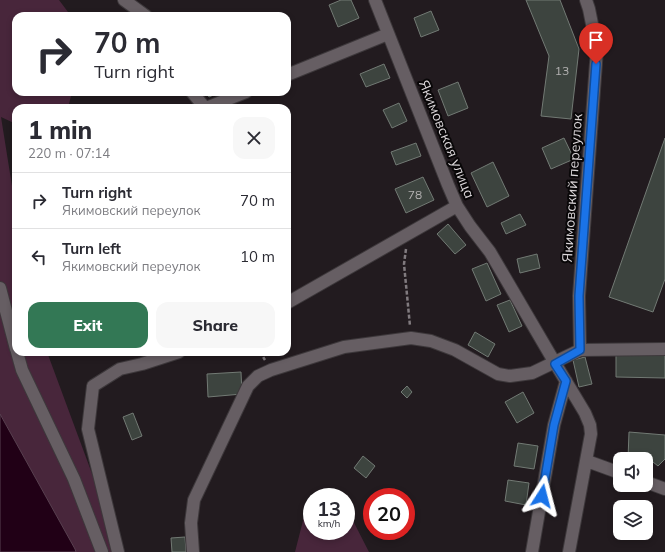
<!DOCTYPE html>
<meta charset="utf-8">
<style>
body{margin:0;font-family:Mulish,sans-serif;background:#f7f7f7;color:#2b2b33;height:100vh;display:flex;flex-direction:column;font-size:15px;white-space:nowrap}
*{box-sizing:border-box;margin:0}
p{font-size:13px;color:#7c7c81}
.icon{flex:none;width:22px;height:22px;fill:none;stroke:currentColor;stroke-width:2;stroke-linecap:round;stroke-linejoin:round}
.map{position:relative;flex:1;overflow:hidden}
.details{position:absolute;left:12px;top:104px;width:279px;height:252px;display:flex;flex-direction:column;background:#fff;border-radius:12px;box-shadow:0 2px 6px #0003}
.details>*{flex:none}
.guide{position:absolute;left:12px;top:12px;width:279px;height:84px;border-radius:12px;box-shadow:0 2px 6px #0003;background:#fff;color:#2b2b33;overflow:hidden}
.fabs{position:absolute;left:613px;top:452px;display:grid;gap:8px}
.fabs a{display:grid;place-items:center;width:40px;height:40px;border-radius:8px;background:#fff;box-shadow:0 2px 6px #0003;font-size:20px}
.speed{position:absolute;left:303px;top:488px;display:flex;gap:8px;font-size:20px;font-weight:700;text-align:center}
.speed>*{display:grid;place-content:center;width:52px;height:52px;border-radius:50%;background:#fff;box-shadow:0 2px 6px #0003;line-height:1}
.speed small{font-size:10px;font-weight:400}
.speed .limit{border:6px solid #d22;background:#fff;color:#111}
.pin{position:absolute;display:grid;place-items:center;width:34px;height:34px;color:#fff;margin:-41px -17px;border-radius:50% 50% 50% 0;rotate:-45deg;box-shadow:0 0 4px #0007}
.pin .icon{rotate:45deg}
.me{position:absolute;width:44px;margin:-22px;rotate:9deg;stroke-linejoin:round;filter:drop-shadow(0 0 3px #0008)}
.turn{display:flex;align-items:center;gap:14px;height:84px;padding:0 16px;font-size:18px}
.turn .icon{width:52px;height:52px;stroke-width:2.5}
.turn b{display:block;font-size:28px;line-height:34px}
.round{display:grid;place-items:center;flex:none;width:42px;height:42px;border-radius:12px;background:#f7f7f7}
.head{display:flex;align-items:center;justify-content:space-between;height:68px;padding:0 16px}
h1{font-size:24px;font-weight:800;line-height:30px}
.action{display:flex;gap:8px;margin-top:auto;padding:8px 16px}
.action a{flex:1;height:46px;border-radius:12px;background:#337855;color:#fff;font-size:16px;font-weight:800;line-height:46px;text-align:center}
.action a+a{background:#f7f7f7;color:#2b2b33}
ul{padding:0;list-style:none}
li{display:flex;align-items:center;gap:12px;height:56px;padding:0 16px;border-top:1px solid #e1e1e2}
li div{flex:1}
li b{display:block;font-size:15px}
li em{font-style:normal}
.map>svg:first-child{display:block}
.green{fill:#48263b}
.water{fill:#210016;stroke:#594050}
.building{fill:#3d443f;stroke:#727a74}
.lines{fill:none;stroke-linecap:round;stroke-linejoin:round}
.minor-casing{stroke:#3d383b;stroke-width:14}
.path{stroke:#817b7f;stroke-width:2.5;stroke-dasharray:4 2;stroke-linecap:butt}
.minor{stroke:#665e63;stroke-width:12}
.route-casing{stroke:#114b97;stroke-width:10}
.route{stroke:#1a73e8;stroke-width:7}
.labels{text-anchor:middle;stroke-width:4;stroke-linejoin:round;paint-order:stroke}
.number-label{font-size:12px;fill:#b4b2b2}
.street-label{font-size:14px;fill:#dbd6d9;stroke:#090708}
</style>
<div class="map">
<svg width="665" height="552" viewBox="0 0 665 552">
<rect width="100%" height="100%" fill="#221b1f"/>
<path class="green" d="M 0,0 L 59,0 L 71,16 L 16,16 L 16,92 L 72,92 L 68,108 L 16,108 L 16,124 L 1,117 L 16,211 L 16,352 L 47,352 L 121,552 L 76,552 L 0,414 Z
M 307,505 L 312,506 L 312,531 L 346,531 L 346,507 L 369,552 L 295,552 Z"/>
<path class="water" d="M 0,414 L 75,549 L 76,552 L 0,552 Z"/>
<path class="building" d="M 341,0 L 351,0 L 359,18 L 338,27 L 329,5 Z
M 526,0 L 560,0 L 579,49 L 571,119 L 541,116 L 549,56 Z
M 431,11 L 439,30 L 421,37 L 414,18 Z
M 384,64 L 390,78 L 366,87 L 360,74 Z
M 458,82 L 468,108 L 448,116 L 438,90 Z
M 206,92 L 220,92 L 209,97 Z
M 399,103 L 407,121 L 392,128 L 383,110 Z
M 564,138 L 574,159 L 551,169 L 542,148 Z
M 665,138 L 665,279 L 653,312 L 609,297 Z
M 416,143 L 421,156 L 396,165 L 391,152 Z
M 493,162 L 509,196 L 487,207 L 471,173 Z
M 423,177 L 434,200 L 406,213 L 395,189 Z
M 520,214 L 526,225 L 506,234 L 501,223 Z
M 448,224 L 466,245 L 455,254 L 437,234 Z
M 537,254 L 540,268 L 520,273 L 517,259 Z
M 487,263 L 501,294 L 486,301 L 472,269 Z
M 510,300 L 522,326 L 509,332 L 497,305 Z
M 475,332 L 495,344 L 488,357 L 468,345 Z
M 616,353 L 665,354 L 665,378 L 616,377 Z
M 585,357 L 592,384 L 579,387 L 573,360 Z
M 241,372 L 242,394 L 208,397 L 207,374 Z
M 407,386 L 412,392 L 407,398 L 401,392 Z
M 523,392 L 534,413 L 517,423 L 505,402 Z
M 133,413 L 142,436 L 132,440 L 123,417 Z
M 629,432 L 665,435 L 665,459 L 658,466 L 653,462 L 646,461 L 646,459 L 628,459 Z
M 518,443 L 538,446 L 534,469 L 514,466 Z
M 363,456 L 375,466 L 366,478 L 354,468 Z
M 508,480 L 529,483 L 526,505 L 505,501 Z
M 185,537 L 186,552 L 172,552 L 171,538 Z"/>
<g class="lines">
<g class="minor-casing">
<path id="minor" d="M 124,0 L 146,16
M 375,0 L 448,185 L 457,206 L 470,226 L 490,252 L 555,363 L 585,413 L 590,425 L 591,434 L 569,552
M 287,75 L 388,34
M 192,92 L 205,108
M 206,108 L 246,92
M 0,288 L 16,349
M 287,303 L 457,206
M 580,350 L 579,296 L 597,49 L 589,9 L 586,0
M 17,352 L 22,370 L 74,479 L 102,552
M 587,461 L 620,473
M 646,482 L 665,489
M 118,552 L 88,429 L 93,386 L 120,369 L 142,364 L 179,352
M 193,552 L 191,523 L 194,500 L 248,386 L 258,376 L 271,370 L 344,347 L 411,338 L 431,341 L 455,350 L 498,374 L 510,376 L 532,373 L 580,350 L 665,349
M 532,552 L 554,425 L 566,381"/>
</g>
<path class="path" d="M 406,249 L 404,264 L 410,326
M 260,352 L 265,360"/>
<use href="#minor" class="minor"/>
</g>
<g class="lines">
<g class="route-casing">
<path id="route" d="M 542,496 L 554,425 L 566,381 L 555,364 L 580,350 L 579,296 L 596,64"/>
</g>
<use href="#route" class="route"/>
</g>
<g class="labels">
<g class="number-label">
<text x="562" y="75">13</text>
<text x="415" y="199">78</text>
</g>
<g class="street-label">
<text transform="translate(447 139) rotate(68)" y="5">Якимовская улица</text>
<text transform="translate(572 188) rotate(-86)" y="5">Якимовский переулок</text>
</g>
</g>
</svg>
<div class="fabs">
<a><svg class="icon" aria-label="sound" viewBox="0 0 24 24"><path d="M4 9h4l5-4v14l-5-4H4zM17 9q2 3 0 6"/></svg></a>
<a><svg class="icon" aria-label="layers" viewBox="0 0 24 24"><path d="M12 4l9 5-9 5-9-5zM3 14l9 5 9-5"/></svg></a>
</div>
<div class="speed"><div>13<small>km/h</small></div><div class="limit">20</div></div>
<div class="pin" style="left:596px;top:64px;background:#d93025"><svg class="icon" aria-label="arrive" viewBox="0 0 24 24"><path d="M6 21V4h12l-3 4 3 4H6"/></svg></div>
<svg class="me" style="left:542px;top:496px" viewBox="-20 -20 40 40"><path d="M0-17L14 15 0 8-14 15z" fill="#1a73e8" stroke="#fff" stroke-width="4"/></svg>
<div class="guide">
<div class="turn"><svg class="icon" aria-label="right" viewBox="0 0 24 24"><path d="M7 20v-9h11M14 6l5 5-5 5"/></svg><div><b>70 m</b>Turn right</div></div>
</div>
<section class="details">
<div class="head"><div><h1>1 min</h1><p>220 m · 07:14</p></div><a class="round"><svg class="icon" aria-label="close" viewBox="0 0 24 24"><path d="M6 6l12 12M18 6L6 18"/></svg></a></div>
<ul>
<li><svg class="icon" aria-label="right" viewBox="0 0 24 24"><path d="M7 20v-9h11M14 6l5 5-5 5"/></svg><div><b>Turn right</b><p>Якимовский переулок</p></div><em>70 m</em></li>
<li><svg class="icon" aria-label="left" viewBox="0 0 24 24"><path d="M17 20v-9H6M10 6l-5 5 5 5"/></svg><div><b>Turn left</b><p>Якимовский переулок</p></div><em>10 m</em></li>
</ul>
<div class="action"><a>Exit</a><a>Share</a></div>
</section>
</div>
